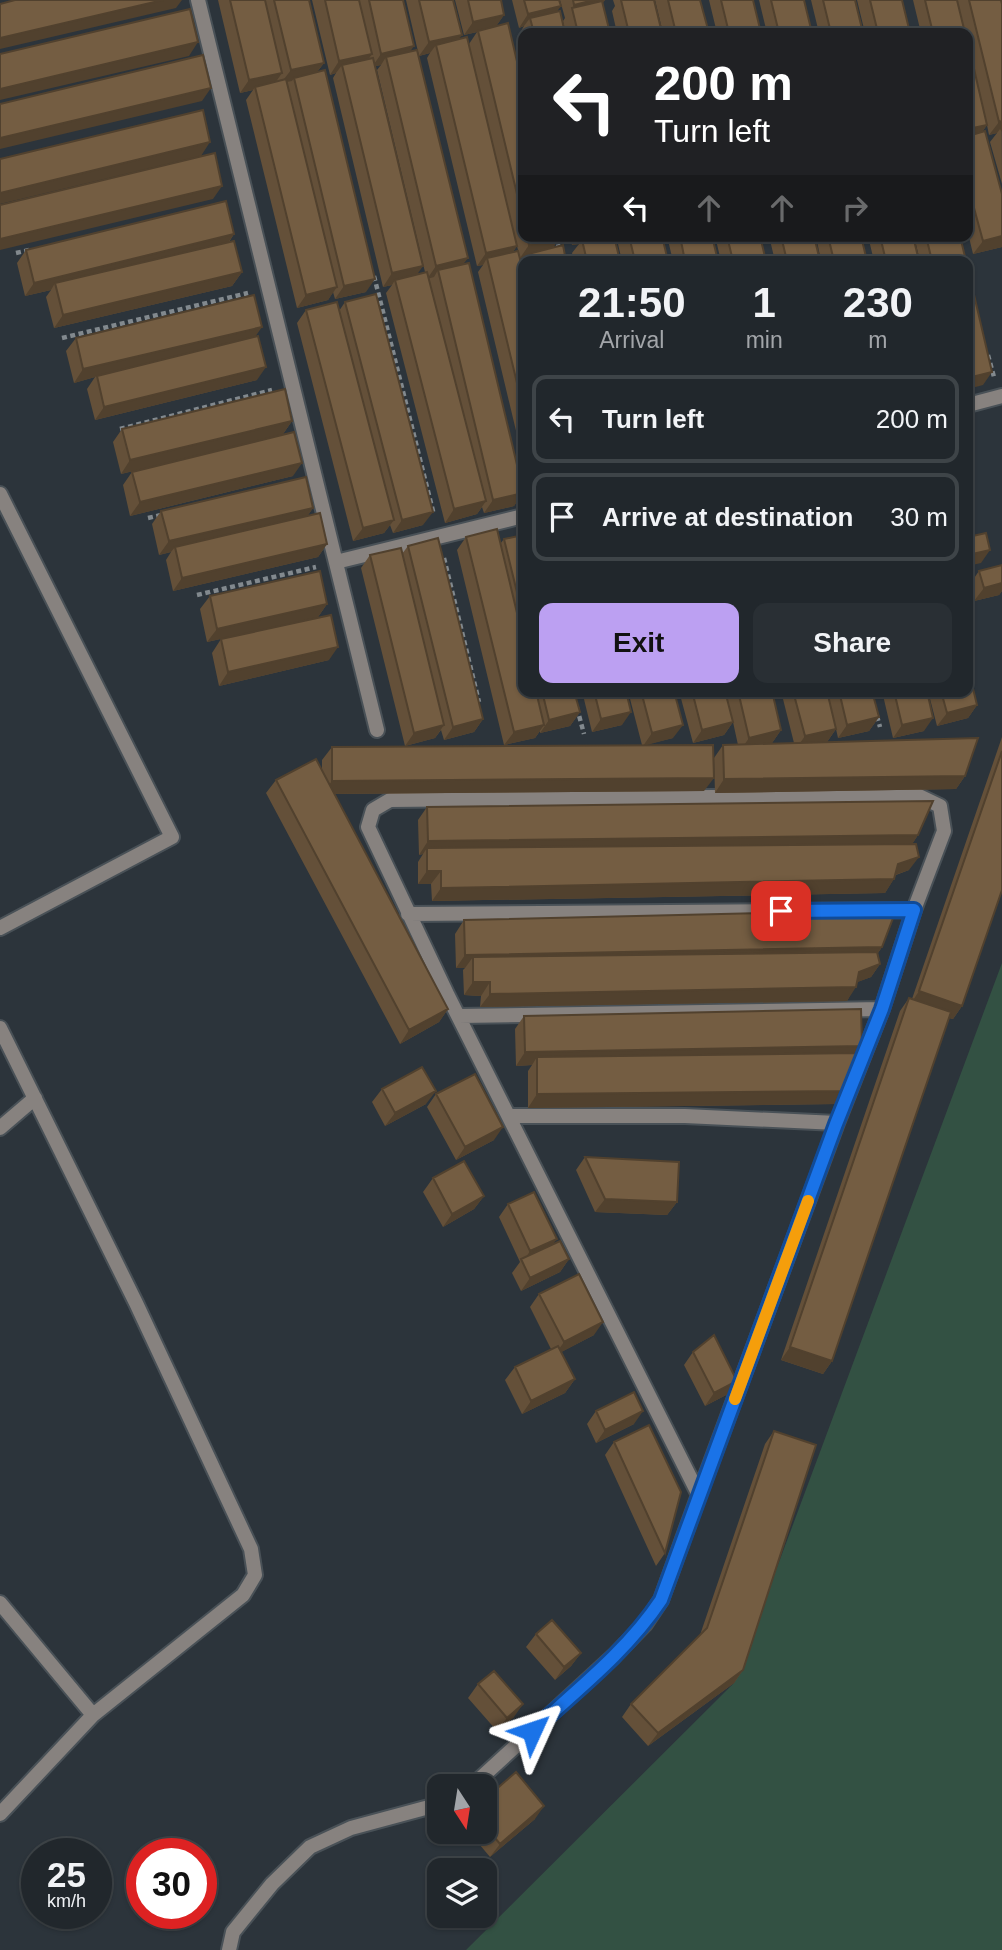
<!DOCTYPE html>
<style>
body{margin:0;font-family:Arial,sans-serif;background:#292f34;color:#f1f3f6;height:100vh;display:flex;flex-direction:column;font-size:26px;white-space:nowrap}
*{box-sizing:border-box;margin:0}
p{font-size:23px;color:#a2a5a9}
.icon{flex:none;width:38px;height:38px;fill:none;stroke:currentColor;stroke-width:2;stroke-linecap:round;stroke-linejoin:round}
.map{position:relative;flex:1;overflow:hidden}
.details{position:absolute;left:518px;top:256px;width:455px;height:441px;display:flex;flex-direction:column;background:#21272c;border-radius:14px;box-shadow:0 2px 5px #0004,0 0 0 2px #3e4448}
.details>*{flex:none}
.hud{position:absolute;left:518px;top:28px;width:455px;height:214px;border-radius:14px;box-shadow:0 2px 5px #0004,0 0 0 2px #3e4448;background:#202124;color:#fff;overflow:hidden}
.needle{width:46px;rotate:168deg}
.buttons{position:absolute;left:427px;top:1774px;display:grid;gap:14px}
.buttons a{display:grid;place-items:center;width:70px;height:70px;border-radius:14px;background:#21272c;box-shadow:0 2px 5px #0004,0 0 0 2px #3e4448;font-size:35px}
.speed{position:absolute;left:21px;top:1838px;display:flex;gap:14px;font-size:35px;font-weight:700;text-align:center}
.speed>*{display:grid;place-content:center;width:91px;height:91px;border-radius:50%;background:#21272c;box-shadow:0 2px 5px #0004,0 0 0 2px #3e4448;line-height:1}
.speed small{font-size:18px;font-weight:400}
.speed .limit{border:10px solid #d22;background:#fff;color:#111}
.pin{position:absolute;display:grid;place-items:center;width:60px;height:60px;color:#fff;margin:-30px;border-radius:14px;box-shadow:0 4px 10px #0006}
.me{position:absolute;width:77px;margin:-38px;rotate:48deg;stroke-linejoin:round;filter:drop-shadow(0 0 5px #0008)}
.turn{display:flex;align-items:center;gap:24px;height:147px;padding:0 21px;font-size:32px}
.turn .icon{width:91px;height:91px;stroke-width:2.5}
.turn b{display:block;font-size:49px;line-height:60px}
.lanes{display:flex;align-items:center;height:66px;padding:0 21px;background:#0003;justify-content:center;gap:35px;direction:ltr}
.lanes .off{opacity:.35}
.eta{display:flex;justify-content:space-evenly;align-items:center;height:119px;text-align:center}
.eta b{font-size:42px;font-weight:700;line-height:49px}
.cta{display:flex;gap:14px;margin-top:auto;padding:14px 21px}
.cta a{flex:1;height:80px;border-radius:14px;background:#bca0f2;color:#111;font-size:28px;font-weight:700;line-height:80px;text-align:center}
.cta a+a{background:#292f34;color:#f1f3f6}
ul{padding:0;list-style:none}
li{display:flex;align-items:center;gap:21px;height:88px;margin:0 14px 10px;padding:0 7px;border:4px solid #3e4448;border-radius:14px}
li div{flex:1}
li b{display:block;font-size:26px}
li em{font-style:normal}
.map>svg:first-child{display:block}
.green{fill:#335143}
.lines{fill:none;stroke-linecap:round;stroke-linejoin:round}
.minor-casing{stroke:#495157;stroke-width:18}
.path{stroke:#82898e;stroke-width:4.5;stroke-dasharray:5 3.5;stroke-linecap:butt}
.minor{stroke:#87827f;stroke-width:14}
.wall{fill:#645039;fill-rule:evenodd}
.shaded-wall{fill:#51412e}
.building{fill:#745d42;stroke:#51412e;stroke-width:2}
.route-casing{stroke:#114b97;stroke-width:18}
.route{stroke:#1a73e8;stroke-width:12}
.slow{stroke:#f59e0b;stroke-width:12}
</style>
<div class="map">
<svg width="1002" height="1950" viewBox="0 0 1002 1950">
<rect width="100%" height="100%" fill="#2c343b"/>
<path class="green" d="M 1002,963 L 1002,1950 L 466,1950 L 734,1683 Z"/>
<g class="lines">
<g class="minor-casing">
<path id="minor" d="M 198,0 L 377,730
M 968,405 L 1002,396
M 0,494 L 172,837 L 0,928
M 336,562 L 523,516
M 408,914 L 914,910
M 459,1016 L 882,1009
M 0,1028 L 136,1303 L 251,1549 L 255,1575 L 243,1595 L 93,1715 L 0,1814
M 509,1116 L 685,1116 L 837,1123
M 0,1128 L 35,1098
M 0,1603 L 93,1715
M 471,1787 L 614,1656 L 645,1624 L 661,1600 L 699,1495 L 448,996 L 368,827 L 373,810 L 390,800 L 917,795 L 940,806 L 944,831 L 914,910 L 882,1009 L 837,1123 L 699,1495
M 229,1950 L 233,1932 L 272,1884 L 310,1847 L 351,1828 L 429,1807 L 439,1802"/>
</g>
<path class="path" d="M 556,236 L 562,261
M 16,253 L 29,250
M 374,276 L 434,515
M 62,338 L 248,293
M 988,355 L 994,377
M 120,429 L 272,390
M 148,518 L 161,515
M 444,558 L 479,702
M 197,595 L 316,567
M 577,708 L 584,734
M 877,716 L 880,727"/>
<use href="#minor" class="minor"/>
</g>
<path class="wall" d="M 218,0 L 309,0 L 324,63 L 317,72 L 366,292 L 335,299 L 333,292 L 328,300 L 297,308 L 246,100 L 253,90 L 240,93 Z
M 312,0 L 403,0 L 410,51 L 463,264 L 523,490 L 523,493 L 514,506 L 484,513 L 482,507 L 477,514 L 445,523 L 386,293 L 392,285 L 383,287 L 333,78 L 336,73 L 330,75 ZM 381,65 L 377,70 L 425,272 L 418,274 L 375,66 Z
M 406,0 L 453,0 L 459,39 L 469,44 L 477,32 L 464,35 L 455,0 L 501,0 L 504,15 L 496,26 L 523,87 L 523,236 L 559,236 L 553,248 L 566,261 L 526,261 L 530,256 L 520,258 L 517,246 L 512,253 L 523,271 L 523,460 L 478,272 L 483,265 L 477,266 L 427,58 L 430,53 L 419,56 Z
M 512,0 L 559,0 L 557,12 L 565,33 L 523,33 L 523,42 L 521,31 L 524,26 L 519,28 Z
M 560,0 L 605,0 L 602,3 L 610,33 L 565,33 L 563,21 L 565,18 Z
M 613,0 L 654,0 L 662,33 L 617,33 L 612,11 L 615,6 Z
M 655,0 L 700,0 L 709,33 L 663,33 Z
M 709,0 L 753,0 L 761,33 L 717,33 Z
M 759,0 L 804,0 L 812,33 L 767,33 Z
M 811,0 L 855,0 L 863,33 L 819,33 Z
M 857,0 L 902,0 L 910,33 L 865,33 Z
M 913,0 L 1001,0 L 1002,184 L 990,142 L 997,133 L 989,135 L 987,125 L 982,132 L 1002,194 L 1002,247 L 973,254 L 968,233 L 968,33 L 921,33 Z
M 234,234 L 229,242 L 242,272 L 232,286 L 54,328 L 46,297 L 51,290 L 25,296 L 17,263 L 26,250 Z
M 570,236 L 614,236 L 620,261 L 574,261 L 572,253 L 579,244 L 572,245 Z
M 623,236 L 662,236 L 668,261 L 622,261 L 618,244 Z
M 667,236 L 712,236 L 718,261 L 673,261 Z
M 715,236 L 760,236 L 766,261 L 721,261 Z
M 769,236 L 814,236 L 820,261 L 775,261 Z
M 816,236 L 861,236 L 867,261 L 821,261 Z
M 868,236 L 913,236 L 919,261 L 874,261 Z
M 914,236 L 960,236 L 966,261 L 920,261 Z
M 345,302 L 423,525 L 393,533 L 390,525 L 384,533 L 353,541 L 297,323 L 306,310 L 339,311 Z
M 255,337 L 257,380 L 95,420 L 87,389 L 95,377 L 74,383 L 66,351 L 76,338 Z
M 292,421 L 283,434 L 121,474 L 113,442 L 122,429 Z
M 132,472 L 293,476 L 130,516 L 123,485 Z
M 313,508 L 308,515 L 327,544 L 318,557 L 173,591 L 166,560 L 171,552 L 159,555 L 152,524 L 161,511 Z
M 523,535 L 523,691 L 574,691 L 580,712 L 570,726 L 540,733 L 540,731 L 535,738 L 504,745 L 457,550 L 466,537 L 500,544 L 504,539 Z
M 408,546 L 483,719 L 474,732 L 444,740 L 441,730 L 435,738 L 405,746 L 361,568 L 370,555 L 402,554 Z
M 1002,565 L 1002,591 L 999,595 L 974,601 L 970,584 L 979,571 Z
M 210,596 L 327,604 L 318,617 L 207,642 L 200,609 Z
M 221,639 L 329,660 L 219,686 L 212,653 Z
M 582,691 L 626,691 L 622,725 L 592,732 Z
M 628,691 L 674,691 L 673,738 L 644,745 L 704,791 L 334,794 L 448,1009 L 439,1022 L 400,1044 L 266,793 L 276,780 L 322,772 L 322,760 L 332,747 L 642,745 Z
M 679,691 L 772,691 L 781,730 L 772,743 L 794,743 L 781,691 L 872,691 L 879,717 L 869,731 L 838,738 L 836,729 L 827,742 L 965,776 L 956,789 L 715,793 L 714,758 L 723,745 L 738,745 L 733,722 L 724,735 L 693,743 Z
M 882,691 L 927,691 L 924,731 L 893,738 Z
M 928,691 L 968,691 L 977,705 L 968,718 L 937,726 Z
M 1002,737 L 1002,890 L 962,1006 L 953,1019 L 949,1018 L 832,1361 L 823,1374 L 781,1360 L 900,1011 L 909,998 L 912,999 Z
M 427,807 L 918,835 L 912,844 L 909,870 L 896,875 L 885,893 L 432,901 L 431,884 L 418,884 L 418,862 L 423,854 L 419,855 L 418,820 Z
M 464,920 L 882,947 L 878,953 L 880,964 L 871,977 L 857,982 L 847,1001 L 480,1007 L 481,996 L 464,995 L 463,970 L 465,968 L 456,968 L 455,934 Z
M 524,1016 L 856,1053 L 837,1104 L 528,1108 L 528,1071 L 532,1065 L 516,1066 L 515,1029 Z
M 382,1089 L 426,1104 L 385,1126 L 372,1102 Z
M 436,1094 L 494,1140 L 456,1160 L 427,1107 Z
M 585,1157 L 677,1202 L 667,1215 L 595,1212 L 576,1170 Z
M 433,1178 L 484,1196 L 474,1209 L 443,1227 L 423,1192 Z
M 508,1204 L 569,1259 L 560,1272 L 521,1291 L 512,1273 L 520,1262 L 499,1217 Z
M 539,1294 L 594,1335 L 561,1352 L 575,1379 L 565,1393 L 522,1414 L 505,1380 L 515,1367 L 551,1349 L 530,1307 Z
M 693,1352 L 737,1381 L 728,1394 L 705,1406 L 684,1365 Z
M 596,1411 L 634,1424 L 596,1443 L 587,1424 Z
M 774,1431 L 743,1670 L 734,1683 L 648,1746 L 622,1717 L 631,1704 L 700,1635 L 765,1444 Z
M 614,1442 L 665,1553 L 656,1566 L 605,1455 Z
M 536,1634 L 581,1653 L 571,1666 L 555,1680 L 526,1647 Z
M 478,1684 L 514,1717 L 497,1731 L 468,1698 Z
M 485,1799 L 535,1819 L 490,1857 L 469,1832 L 485,1832 Z"/>
<path class="shaded-wall" d="M 163,0 L 182,0 L 176,8 L 0,49 L 0,38 Z
M 594,0 L 605,0 L 598,10 L 572,9 L 574,5 Z
M 561,6 L 551,20 L 530,18 L 524,26 L 519,28 L 528,14 Z
M 504,15 L 495,28 L 464,35 L 473,22 Z
M 462,35 L 452,48 L 436,45 L 430,53 L 419,56 L 429,42 Z
M 198,42 L 189,56 L 0,100 L 0,89 Z
M 414,46 L 405,59 L 386,57 L 381,65 L 372,67 L 381,54 Z
M 372,54 L 363,67 L 342,65 L 336,73 L 330,75 L 339,61 Z
M 324,63 L 314,76 L 294,78 L 292,81 L 281,83 L 291,70 Z
M 282,73 L 273,86 L 255,87 L 253,90 L 240,93 L 249,80 Z
M 211,88 L 202,101 L 0,149 L 0,138 Z
M 1002,121 L 1002,132 L 1000,129 L 997,133 L 989,135 L 999,122 Z
M 987,125 L 978,138 L 968,140 L 968,129 Z
M 210,142 L 201,156 L 0,204 L 0,193 Z
M 222,186 L 213,199 L 0,250 L 0,239 Z
M 234,234 L 225,247 L 55,283 L 51,290 L 25,296 L 34,283 Z
M 579,236 L 604,236 L 582,240 L 579,244 L 572,245 Z
M 1002,236 L 1002,247 L 973,254 L 983,241 Z
M 560,238 L 550,251 L 532,253 L 530,256 L 520,258 L 529,245 Z
M 517,246 L 508,259 L 487,258 L 483,265 L 477,266 L 486,253 Z
M 468,258 L 458,271 L 438,270 L 434,277 L 427,279 L 436,266 Z
M 423,266 L 414,279 L 395,280 L 392,285 L 383,287 L 392,273 Z
M 242,272 L 232,286 L 54,328 L 63,315 Z
M 375,279 L 366,292 L 335,299 L 344,286 Z
M 337,287 L 328,300 L 297,308 L 306,295 Z
M 262,327 L 253,340 L 97,376 L 95,377 L 74,383 L 83,369 Z
M 266,367 L 257,380 L 95,420 L 104,407 Z
M 992,372 L 983,385 L 968,389 L 968,378 Z
M 292,421 L 283,434 L 121,474 L 130,460 Z
M 302,463 L 293,476 L 130,516 L 140,502 Z
M 523,493 L 514,506 L 484,513 L 493,500 Z
M 486,501 L 477,514 L 445,523 L 454,509 Z
M 313,508 L 304,521 L 175,547 L 171,552 L 159,555 L 169,541 Z
M 433,512 L 423,525 L 393,533 L 402,520 Z
M 394,520 L 384,533 L 353,541 L 363,528 Z
M 327,544 L 318,557 L 173,591 L 182,578 Z
M 990,550 L 981,563 L 968,566 L 968,555 Z
M 1002,583 L 1002,591 L 999,595 L 974,601 L 984,588 Z
M 327,604 L 318,617 L 207,642 L 217,629 Z
M 338,647 L 329,660 L 219,686 L 228,672 Z
M 977,705 L 968,718 L 937,726 L 947,713 Z
M 580,712 L 570,726 L 540,733 L 549,720 Z
M 631,712 L 622,725 L 592,732 L 601,719 Z
M 879,717 L 869,731 L 838,738 L 847,725 Z
M 933,718 L 924,731 L 893,738 L 902,725 Z
M 483,719 L 474,732 L 444,740 L 453,727 Z
M 733,722 L 724,735 L 693,743 L 702,730 Z
M 444,725 L 435,738 L 405,746 L 414,733 Z
M 544,725 L 535,738 L 504,745 L 514,732 Z
M 683,725 L 673,738 L 643,746 L 652,733 Z
M 836,729 L 827,742 L 795,750 L 805,736 Z
M 781,730 L 772,743 L 740,751 L 749,738 Z
M 965,776 L 956,789 L 715,793 L 724,779 Z
M 714,778 L 704,791 L 322,794 L 332,781 Z
M 918,835 L 909,849 L 427,848 L 423,854 L 419,855 L 428,841 Z
M 919,857 L 909,870 L 889,877 L 898,864 Z
M 427,871 L 441,871 L 431,884 L 418,884 Z
M 894,879 L 885,893 L 432,901 L 441,888 Z
M 882,947 L 873,960 L 473,957 L 465,968 L 456,968 L 465,955 Z
M 880,964 L 871,977 L 850,985 L 859,972 Z
M 473,982 L 490,982 L 481,996 L 464,995 Z
M 856,987 L 847,1001 L 480,1007 L 490,994 Z
M 919,991 L 962,1006 L 953,1019 L 910,1005 Z
M 448,1009 L 439,1022 L 400,1044 L 409,1030 Z
M 862,1046 L 852,1059 L 537,1057 L 532,1065 L 516,1066 L 525,1052 Z
M 436,1091 L 426,1104 L 385,1126 L 395,1113 Z
M 846,1091 L 837,1104 L 528,1108 L 537,1094 Z
M 503,1127 L 494,1140 L 456,1160 L 465,1147 Z
M 484,1196 L 474,1209 L 443,1227 L 452,1214 Z
M 605,1199 L 677,1202 L 667,1215 L 595,1212 Z
M 557,1239 L 547,1252 L 523,1262 L 530,1251 Z
M 569,1259 L 560,1272 L 521,1291 L 530,1278 Z
M 603,1322 L 594,1335 L 554,1356 L 564,1342 Z
M 790,1347 L 832,1361 L 823,1374 L 781,1360 Z
M 575,1379 L 565,1393 L 522,1414 L 531,1401 Z
M 737,1381 L 728,1394 L 705,1406 L 714,1393 Z
M 643,1411 L 634,1424 L 596,1443 L 605,1430 Z
M 581,1653 L 571,1666 L 555,1680 L 564,1667 Z
M 743,1670 L 734,1683 L 648,1746 L 658,1733 Z
M 523,1704 L 514,1717 L 497,1731 L 507,1718 Z
M 544,1806 L 535,1819 L 490,1857 L 500,1844 Z"/>
<path class="building" d="M 15,0 L 163,0 L 0,38 L 0,4 Z
M 230,0 L 265,0 L 282,73 L 249,80 Z
M 274,0 L 309,0 L 324,63 L 291,70 Z
M 325,0 L 359,0 L 372,54 L 339,61 Z
M 369,0 L 403,0 L 414,46 L 381,54 Z
M 419,0 L 453,0 L 462,35 L 429,42 Z
M 468,0 L 501,0 L 504,15 L 473,22 Z
M 524,0 L 559,0 L 561,6 L 528,14 Z
M 573,0 L 594,0 L 574,5 Z
M 621,0 L 654,0 L 662,33 L 629,33 Z
M 668,0 L 700,0 L 709,33 L 676,33 Z
M 721,0 L 753,0 L 761,33 L 729,33 Z
M 771,0 L 804,0 L 812,33 L 779,33 Z
M 823,0 L 855,0 L 863,33 L 831,33 Z
M 870,0 L 902,0 L 910,33 L 878,33 Z
M 925,0 L 957,0 L 965,33 L 933,33 Z
M 969,0 L 1001,0 L 1002,4 L 1002,121 L 999,122 Z
M 602,1 L 610,33 L 578,33 L 572,8 Z
M 190,9 L 198,42 L 0,89 L 0,54 Z
M 560,11 L 565,33 L 534,33 L 530,18 Z
M 508,23 L 523,87 L 523,219 L 478,31 Z
M 467,37 L 517,246 L 486,253 L 436,45 Z
M 968,43 L 987,125 L 968,129 Z
M 417,50 L 468,258 L 436,266 L 386,57 Z
M 203,55 L 211,88 L 0,138 L 0,104 Z
M 373,58 L 423,266 L 392,273 L 342,65 Z
M 325,70 L 375,279 L 344,286 L 294,78 Z
M 286,79 L 337,287 L 306,295 L 255,87 Z
M 203,110 L 210,142 L 0,193 L 0,159 Z
M 985,131 L 1002,194 L 1002,236 L 983,241 L 968,186 L 968,136 Z
M 215,153 L 222,186 L 0,239 L 0,205 Z
M 226,201 L 234,234 L 34,283 L 26,250 Z
M 527,236 L 559,236 L 560,238 L 529,245 Z
M 597,236 L 614,236 L 620,261 L 587,261 L 582,240 Z
M 629,236 L 662,236 L 668,261 L 635,261 Z
M 680,236 L 712,236 L 718,261 L 685,261 Z
M 727,236 L 760,236 L 766,261 L 733,261 Z
M 781,236 L 814,236 L 820,261 L 787,261 Z
M 828,236 L 861,236 L 867,261 L 834,261 Z
M 880,236 L 913,236 L 919,261 L 886,261 Z
M 926,236 L 960,236 L 966,261 L 932,261 Z
M 234,241 L 242,272 L 63,315 L 55,283 Z
M 563,245 L 566,261 L 534,261 L 532,253 Z
M 518,251 L 523,271 L 523,408 L 487,258 Z
M 469,263 L 523,490 L 523,493 L 493,500 L 438,270 Z
M 968,269 L 992,372 L 968,378 Z
M 427,272 L 486,501 L 454,509 L 395,280 Z
M 376,294 L 433,512 L 402,520 L 345,302 Z
M 254,295 L 262,327 L 83,369 L 76,338 Z
M 337,302 L 394,520 L 363,528 L 306,310 Z
M 258,336 L 266,367 L 104,407 L 97,376 Z
M 285,389 L 292,421 L 130,460 L 122,429 Z
M 294,432 L 302,463 L 140,502 L 132,472 Z
M 306,477 L 313,508 L 169,541 L 161,511 Z
M 320,513 L 327,544 L 182,578 L 175,547 Z
M 497,529 L 523,638 L 523,691 L 536,691 L 544,725 L 514,732 L 466,537 Z
M 986,533 L 990,550 L 968,555 L 968,537 Z
M 523,535 L 523,617 L 504,539 Z
M 438,538 L 483,719 L 453,727 L 408,546 Z
M 401,548 L 444,725 L 414,733 L 370,555 Z
M 1002,565 L 1002,583 L 984,588 L 979,571 Z
M 320,571 L 327,604 L 217,629 L 210,596 Z
M 331,615 L 338,647 L 228,672 L 221,639 Z
M 968,668 L 977,705 L 947,713 L 941,691 L 968,691 Z
M 542,691 L 574,691 L 580,712 L 549,720 Z
M 594,691 L 626,691 L 631,712 L 601,719 Z
M 641,691 L 674,691 L 683,725 L 652,733 Z
M 692,691 L 725,691 L 733,722 L 702,730 Z
M 738,691 L 772,691 L 781,730 L 749,738 Z
M 793,691 L 827,691 L 836,729 L 805,736 Z
M 839,691 L 872,691 L 879,717 L 847,725 Z
M 894,691 L 927,691 L 933,718 L 902,725 Z
M 978,738 L 965,776 L 724,779 L 723,745 Z
M 713,745 L 714,778 L 332,781 L 332,747 Z
M 1002,751 L 1002,890 L 962,1006 L 919,991 Z
M 316,759 L 448,1009 L 409,1030 L 276,780 Z
M 933,801 L 918,835 L 428,841 L 427,807 Z
M 916,844 L 919,857 L 898,864 L 894,879 L 441,888 L 441,871 L 427,871 L 427,848 Z
M 888,910 L 893,918 L 882,947 L 465,955 L 464,920 Z
M 877,952 L 880,964 L 859,972 L 856,987 L 490,994 L 490,982 L 473,982 L 473,957 Z
M 909,998 L 951,1012 L 832,1361 L 790,1347 Z
M 861,1009 L 862,1046 L 525,1052 L 524,1016 Z
M 858,1053 L 846,1091 L 537,1094 L 537,1057 Z
M 422,1067 L 436,1091 L 395,1113 L 382,1089 Z
M 475,1074 L 503,1127 L 465,1147 L 436,1094 Z
M 585,1157 L 679,1162 L 677,1202 L 605,1199 Z
M 464,1161 L 484,1196 L 452,1214 L 433,1178 Z
M 534,1192 L 557,1239 L 530,1251 L 508,1204 Z
M 560,1241 L 569,1259 L 530,1278 L 521,1259 Z
M 579,1274 L 603,1322 L 564,1342 L 539,1294 Z
M 714,1335 L 737,1381 L 714,1393 L 693,1352 Z
M 558,1346 L 575,1379 L 531,1401 L 515,1367 Z
M 634,1392 L 643,1411 L 605,1430 L 596,1411 Z
M 649,1425 L 681,1492 L 665,1553 L 614,1442 Z
M 774,1431 L 816,1445 L 743,1670 L 658,1733 L 631,1704 L 707,1628 Z
M 552,1620 L 581,1653 L 564,1667 L 536,1634 Z
M 494,1671 L 523,1704 L 507,1718 L 478,1684 Z
M 516,1772 L 544,1806 L 500,1844 L 485,1826 L 485,1799 Z"/>
<g class="lines">
<g class="route-casing">
<path id="route" d="M 532,1731 C 577,1690 627,1651 661,1600 L 836,1124 L 882,1009 L 914,910 L 781,911"/>
</g>
<use href="#route" class="route"/>
<path class="slow" d="M 735,1399 L 808,1201"/>
</g>
</svg>
<div class="buttons">
<a><svg class="needle" viewBox="-14 -14 28 28"><path d="M0-13l5 13h-10z" fill="#e53935"/><path d="M0 13l5-13h-10z" fill="#a2a5a9"/></svg></a>
<a><svg class="icon" aria-label="layers" viewBox="0 0 24 24"><path d="M12 4l9 5-9 5-9-5zM3 14l9 5 9-5"/></svg></a>
</div>
<div class="speed"><div>25<small>km/h</small></div><div class="limit">30</div></div>
<div class="pin" style="left:781px;top:911px;background:#d93025"><svg class="icon" aria-label="arrive" viewBox="0 0 24 24"><path d="M6 21V4h12l-3 4 3 4H6"/></svg></div>
<svg class="me" style="left:532px;top:1731px" viewBox="-20 -20 40 40"><path d="M0-17L14 15 0 8-14 15z" fill="#1a73e8" stroke="#fff" stroke-width="4"/></svg>
<div class="hud">
<div class="turn"><svg class="icon" aria-label="left" viewBox="0 0 24 24"><path d="M17 20v-9H6M10 6l-5 5 5 5"/></svg><div><b>200 m</b>Turn left</div></div>
<div class="lanes"><svg class="icon" aria-label="left" viewBox="0 0 24 24"><path d="M17 20v-9H6M10 6l-5 5 5 5"/></svg><svg class="icon off" aria-label="ahead" viewBox="0 0 24 24"><path d="M12 20V5M6 11l6-6 6 6"/></svg><svg class="icon off" aria-label="ahead" viewBox="0 0 24 24"><path d="M12 20V5M6 11l6-6 6 6"/></svg><svg class="icon off" aria-label="right" viewBox="0 0 24 24"><path d="M7 20v-9h11M14 6l5 5-5 5"/></svg></div>
</div>
<section class="details">
<div class="eta">
<div><b>21:50</b><p>Arrival</p></div>
<div><b>1</b><p>min</p></div>
<div><b>230</b><p>m</p></div>
</div>
<ul>
<li><svg class="icon" aria-label="left" viewBox="0 0 24 24"><path d="M17 20v-9H6M10 6l-5 5 5 5"/></svg><div><b>Turn left</b></div><em>200 m</em></li>
<li><svg class="icon" aria-label="arrive" viewBox="0 0 24 24"><path d="M6 21V4h12l-3 4 3 4H6"/></svg><div><b>Arrive at destination</b></div><em>30 m</em></li>
</ul>
<div class="cta"><a>Exit</a><a>Share</a></div>
</section>
</div>
